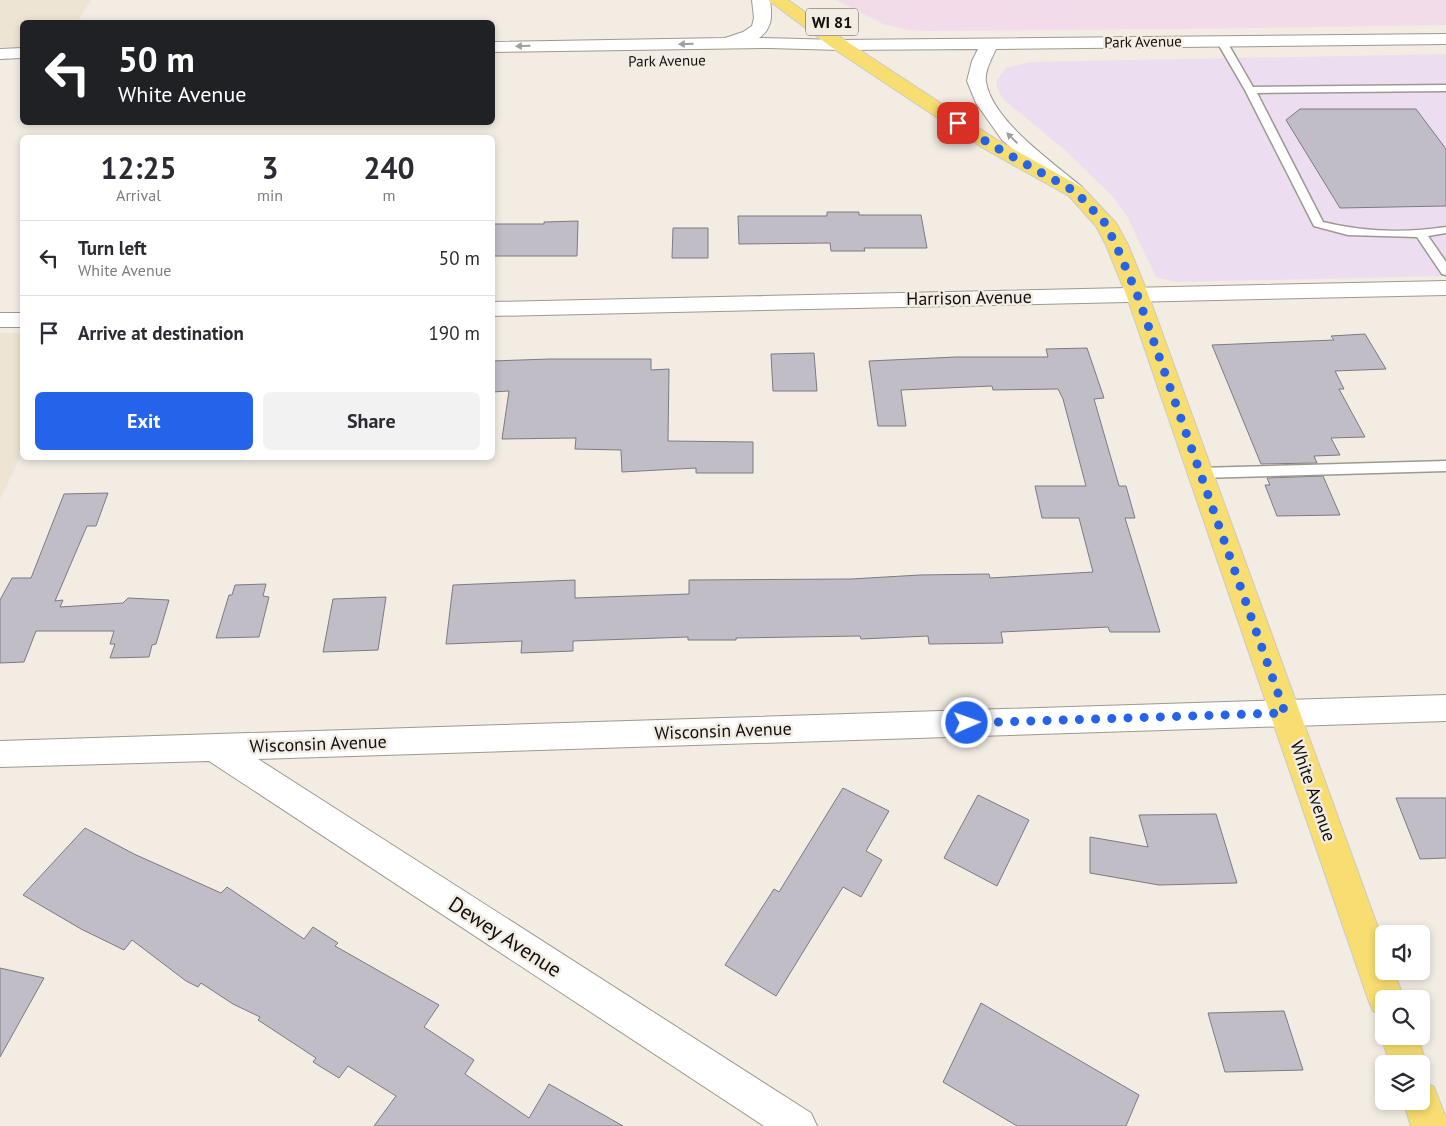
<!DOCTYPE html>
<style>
body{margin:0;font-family:"PT Sans",sans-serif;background:#f2f2f3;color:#2b2b33;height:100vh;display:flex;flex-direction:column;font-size:19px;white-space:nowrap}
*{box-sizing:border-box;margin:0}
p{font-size:16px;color:#7c7c81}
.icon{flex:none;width:28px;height:28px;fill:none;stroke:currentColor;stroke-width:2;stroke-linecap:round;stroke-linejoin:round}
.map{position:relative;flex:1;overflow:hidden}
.sheet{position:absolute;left:20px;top:135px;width:475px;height:325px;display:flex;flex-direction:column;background:#fff;border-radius:8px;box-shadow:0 2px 8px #0003}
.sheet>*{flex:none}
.hud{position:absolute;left:20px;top:20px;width:475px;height:105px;border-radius:8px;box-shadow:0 2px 8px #0003;background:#202124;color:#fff;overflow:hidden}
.tools{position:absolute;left:1375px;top:925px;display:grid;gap:10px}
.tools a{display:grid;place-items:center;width:55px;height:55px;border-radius:8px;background:#fff;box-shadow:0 2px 8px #0003;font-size:25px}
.pin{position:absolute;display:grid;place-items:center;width:42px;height:42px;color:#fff;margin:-21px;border-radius:10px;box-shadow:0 2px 8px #0006}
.me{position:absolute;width:55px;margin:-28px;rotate:88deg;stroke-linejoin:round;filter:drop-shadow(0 0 4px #0008)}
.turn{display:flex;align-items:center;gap:18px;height:105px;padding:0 15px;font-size:22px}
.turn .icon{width:65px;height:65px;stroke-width:2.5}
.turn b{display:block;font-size:35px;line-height:42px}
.eta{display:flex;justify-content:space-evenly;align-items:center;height:85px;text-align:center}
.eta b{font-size:30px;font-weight:700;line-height:35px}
.button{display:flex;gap:10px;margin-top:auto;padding:10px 15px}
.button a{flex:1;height:58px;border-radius:8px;background:#2563eb;color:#fff;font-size:20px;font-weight:700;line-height:58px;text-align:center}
.button a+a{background:#f2f2f3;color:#2b2b33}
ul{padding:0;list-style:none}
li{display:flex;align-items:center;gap:15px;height:75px;padding:0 15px;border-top:1px solid #e1e1e2}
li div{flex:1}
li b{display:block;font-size:19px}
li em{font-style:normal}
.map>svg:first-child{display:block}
.commercial{fill:#edddf0}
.industrial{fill:#f2dcea}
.built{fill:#eee4d3}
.building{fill:#c0bdc7;stroke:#7d7a84}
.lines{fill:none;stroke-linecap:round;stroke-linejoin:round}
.lane-casing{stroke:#9e9990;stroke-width:3}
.street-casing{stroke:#9e9990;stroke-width:2}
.secondary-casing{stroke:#9e9990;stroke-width:2}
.primary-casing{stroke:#cbcaca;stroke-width:2}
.lane{fill:#fff;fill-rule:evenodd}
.street{fill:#fff;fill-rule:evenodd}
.secondary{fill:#fff;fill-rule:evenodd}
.primary{fill:#f8dd70;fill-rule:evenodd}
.oneway{fill:#a09f9e}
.route{stroke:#2563eb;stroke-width:9;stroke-dasharray:0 16.2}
.labels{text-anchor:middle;stroke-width:5;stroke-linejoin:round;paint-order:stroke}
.far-street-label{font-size:15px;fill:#110f0c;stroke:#f2ece3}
.shield{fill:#f2ece3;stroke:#54514c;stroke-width:1}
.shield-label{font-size:16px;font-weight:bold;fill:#110f0c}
.street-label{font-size:18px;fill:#110f0c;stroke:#f2ece3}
.near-street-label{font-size:21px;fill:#110f0c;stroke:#f2ece3}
</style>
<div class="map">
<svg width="1446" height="1126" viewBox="0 0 1446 1126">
<rect width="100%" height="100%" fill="#f2ece3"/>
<path class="commercial" d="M 1446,54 L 1446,276 L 1176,282 L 1156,277 L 1128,218 L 1113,197 L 1066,151 L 1003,99 L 997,88 L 997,80 L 1006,68 L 1031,62 Z"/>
<path class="industrial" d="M 836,0 L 1446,0 L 1446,25 L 1185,29 L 928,31 L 908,30 L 883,24 Z"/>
<path class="built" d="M 0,0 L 91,0 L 77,22 L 22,22 L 22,47 L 0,47 Z
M 0,333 L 22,333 L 22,454 L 0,499 Z"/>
<path class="building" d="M 1300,109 L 1416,109 L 1446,149 L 1446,206 L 1340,208 L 1286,120 Z
M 827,212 L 859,212 L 859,215 L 921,215 L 927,248 L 864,248 L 865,251 L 831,251 L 830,243 L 739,244 L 738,216 L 827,216 Z
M 578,221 L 577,256 L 492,256 L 492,224 L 544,224 L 544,222 Z
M 673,228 L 708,228 L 708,258 L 672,258 Z
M 1365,334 L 1386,369 L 1335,371 L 1344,389 L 1339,389 L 1365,437 L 1331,438 L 1340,455 L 1314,456 L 1317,463 L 1261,464 L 1212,345 L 1334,340 L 1331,336 Z
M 1087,348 L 1104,398 L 1094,399 L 1119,486 L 1126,486 L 1135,518 L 1125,518 L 1160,632 L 1110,632 L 1108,627 L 1001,632 L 1003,643 L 929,644 L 928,636 L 861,639 L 860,636 L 736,638 L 736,640 L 688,640 L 688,637 L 573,641 L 573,651 L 521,653 L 522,641 L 446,644 L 453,585 L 575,580 L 575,598 L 689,594 L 689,580 L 851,579 L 920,575 L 989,574 L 990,578 L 1093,572 L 1079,518 L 1042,518 L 1035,486 L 1086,486 L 1063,399 L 1058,389 L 993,390 L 992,386 L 901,390 L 906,426 L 878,426 L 869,361 L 956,357 L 1048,357 L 1046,349 Z
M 814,353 L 817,391 L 773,391 L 771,354 Z
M 549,359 L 651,359 L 651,370 L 669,369 L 668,441 L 753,442 L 753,473 L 696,473 L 696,468 L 622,472 L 621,450 L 575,449 L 576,438 L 502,439 L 509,391 L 492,392 L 492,361 Z
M 1323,476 L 1340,515 L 1277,516 L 1265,485 L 1270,485 L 1267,478 Z
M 108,493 L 96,526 L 87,526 L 55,601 L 63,600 L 60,607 L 123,603 L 128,598 L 169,600 L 156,644 L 152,645 L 149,657 L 110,658 L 115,644 L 110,644 L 114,631 L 36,631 L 24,662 L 0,663 L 0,600 L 12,578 L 31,578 L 64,494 Z
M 266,584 L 263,596 L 269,597 L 259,637 L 216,638 L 229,595 L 232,595 L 235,585 Z
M 386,597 L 378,650 L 323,652 L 333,599 Z
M 843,788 L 889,811 L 866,851 L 882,860 L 861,897 L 843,887 L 776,996 L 725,965 L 774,889 L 779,892 Z
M 978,795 L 1029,820 L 997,886 L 944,858 Z
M 1396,798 L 1446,798 L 1446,858 L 1420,859 Z
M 1216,814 L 1237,883 L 1159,885 L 1090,873 L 1090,837 L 1148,847 L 1139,815 Z
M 85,828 L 134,854 L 221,893 L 227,887 L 304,939 L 313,927 L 338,943 L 335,946 L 439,1005 L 424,1027 L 474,1060 L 465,1074 L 529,1118 L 549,1084 L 623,1126 L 374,1126 L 396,1096 L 348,1066 L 339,1078 L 313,1062 L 316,1058 L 258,1020 L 260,1017 L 233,1004 L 201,983 L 198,987 L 186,981 L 132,940 L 124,950 L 81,929 L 23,895 Z
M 0,968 L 44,978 L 0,1057 Z
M 981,1003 L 1139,1095 L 1126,1126 L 1017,1126 L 943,1082 Z
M 1284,1011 L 1303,1070 L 1225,1072 L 1208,1013 Z"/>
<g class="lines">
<g class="lane-casing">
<path id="lane" d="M 1222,39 L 1227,42 L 1253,87 L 1446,85 L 1446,91 L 1257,93 L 1323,222 C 1362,232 1406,233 1446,227 L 1446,233 L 1428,236 L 1446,262 L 1446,275 L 1442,274 L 1417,237 L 1348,235 L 1314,226 L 1245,90 L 1217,42 Z
M 1446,461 L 1446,471 L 1199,478 L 1194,477 L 1192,473 L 1194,469 L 1199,468 Z"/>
</g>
<g class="street-casing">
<path id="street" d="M 1446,281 L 1446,295 L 492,316 L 492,302 Z
M 0,313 L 22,313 L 22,327 L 0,327 Z
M 1446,695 L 1446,721 L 258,759 L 811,1113 L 817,1126 L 764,1126 L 209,761 L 0,767 L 0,741 Z"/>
</g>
<g class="secondary-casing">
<path id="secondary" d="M 752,0 L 770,0 C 772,15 773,28 759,38 L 840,40 L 1446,34 L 1446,44 L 996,49 C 992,58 984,72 986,82 C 993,122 1053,162 1082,187 L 1085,191 L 1082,195 L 1075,197 L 1068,195 L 1002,140 L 976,103 L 967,81 L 972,61 L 978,49 L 840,50 L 769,48 L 492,52 L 492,42 L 725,38 L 743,32 L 752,26 L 754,18 Z
M 22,48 L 22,58 L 0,59 L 0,49 Z"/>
</g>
<g class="primary-casing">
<path id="primary" d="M 768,0 L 788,0 L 846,41 L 997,140 L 1083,188 L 1116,223 L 1128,245 L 1148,294 L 1384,944 L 1384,971 L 1394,971 L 1404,999 L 1384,999 L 1384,1016 L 1373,1011 L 1368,999 L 1126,294 L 1106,245 L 1096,226 L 1069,196 L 983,148 L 834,49 Z
M 1384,1029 L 1384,1036 L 1417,1036 L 1427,1064 L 1422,1077 L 1421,1064 L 1390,1064 L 1381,1036 Z
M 1421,1081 L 1434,1087 L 1446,1118 L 1446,1126 L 1411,1126 L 1403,1101 L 1421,1101 Z"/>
</g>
<use href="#lane" class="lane"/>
<use href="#street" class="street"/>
<use href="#secondary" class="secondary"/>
<use href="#primary" class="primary"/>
</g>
<defs><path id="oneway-solid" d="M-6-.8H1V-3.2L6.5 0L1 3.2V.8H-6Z" transform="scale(1.25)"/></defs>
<g class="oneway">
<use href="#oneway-solid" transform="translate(686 44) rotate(179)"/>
<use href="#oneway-solid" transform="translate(523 46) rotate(179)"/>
<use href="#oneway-solid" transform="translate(1012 138) rotate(-136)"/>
</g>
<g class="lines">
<path class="route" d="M 958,123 L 990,144 L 1076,192 L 1105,223 L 1116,245 L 1137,294 L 1285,713 L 967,723"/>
</g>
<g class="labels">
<g class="far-street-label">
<text transform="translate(1143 42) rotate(-1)" y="5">Park Avenue</text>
<text transform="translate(667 61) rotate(-1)" y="5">Park Avenue</text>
</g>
<rect class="shield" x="806" y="8.5" width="52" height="27" rx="4"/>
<g class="shield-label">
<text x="832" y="28">WI 81</text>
</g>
<g class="street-label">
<text transform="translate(969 298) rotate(-1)" y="6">Harrison Avenue</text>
<text transform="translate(723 731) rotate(-2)" y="6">Wisconsin Avenue</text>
<text transform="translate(318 744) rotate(-2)" y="6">Wisconsin Avenue</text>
<text transform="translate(1313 791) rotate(71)" y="6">White Avenue</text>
</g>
<g class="near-street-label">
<text transform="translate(505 937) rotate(33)" y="7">Dewey Avenue</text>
</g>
</g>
</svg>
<div class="tools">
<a><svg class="icon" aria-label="sound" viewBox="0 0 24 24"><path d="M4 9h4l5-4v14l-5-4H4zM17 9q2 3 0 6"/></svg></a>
<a><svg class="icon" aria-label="search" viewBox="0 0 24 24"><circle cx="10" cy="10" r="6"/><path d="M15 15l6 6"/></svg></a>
<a><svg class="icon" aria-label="layers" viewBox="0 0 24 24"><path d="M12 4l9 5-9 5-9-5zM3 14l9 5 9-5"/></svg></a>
</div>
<div class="pin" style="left:958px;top:123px;background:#d93025"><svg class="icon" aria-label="arrive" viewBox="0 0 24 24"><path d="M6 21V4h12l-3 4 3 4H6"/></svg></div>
<svg class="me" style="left:967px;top:723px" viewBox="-20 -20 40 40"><circle r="17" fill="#2563eb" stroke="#fff" stroke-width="3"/><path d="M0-11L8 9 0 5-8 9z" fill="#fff"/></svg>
<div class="hud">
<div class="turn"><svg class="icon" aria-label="left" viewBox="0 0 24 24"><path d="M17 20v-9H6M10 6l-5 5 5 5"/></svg><div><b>50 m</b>White Avenue</div></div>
</div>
<section class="sheet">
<div class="eta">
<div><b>12:25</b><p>Arrival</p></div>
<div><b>3</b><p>min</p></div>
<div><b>240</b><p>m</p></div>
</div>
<ul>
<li><svg class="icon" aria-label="left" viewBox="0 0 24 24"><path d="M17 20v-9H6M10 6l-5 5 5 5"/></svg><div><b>Turn left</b><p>White Avenue</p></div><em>50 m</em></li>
<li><svg class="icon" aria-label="arrive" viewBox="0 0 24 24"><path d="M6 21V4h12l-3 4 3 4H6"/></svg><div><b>Arrive at destination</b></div><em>190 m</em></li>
</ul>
<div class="button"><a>Exit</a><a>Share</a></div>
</section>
</div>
